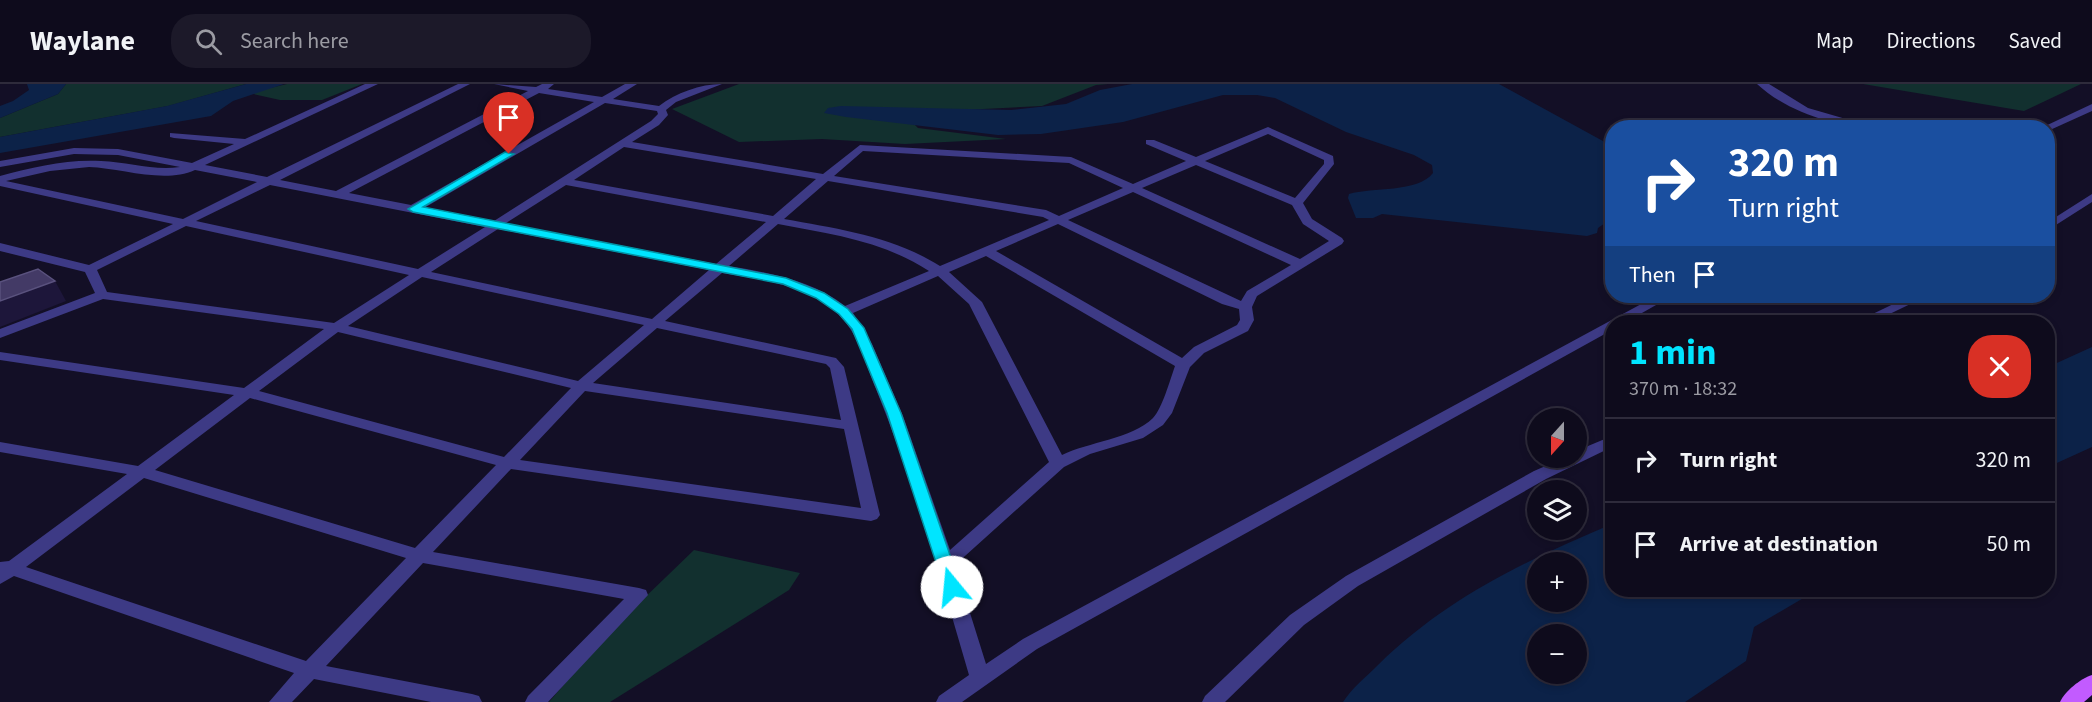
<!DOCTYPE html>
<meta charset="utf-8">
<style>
body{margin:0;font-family:"Source Sans 3",sans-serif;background:#1c1929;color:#f1f3f6;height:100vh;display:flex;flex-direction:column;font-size:22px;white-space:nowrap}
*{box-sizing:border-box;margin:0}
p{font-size:20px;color:#9b9ba3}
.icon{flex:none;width:33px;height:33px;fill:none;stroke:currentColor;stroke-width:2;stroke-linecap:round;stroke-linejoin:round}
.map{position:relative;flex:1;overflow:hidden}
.details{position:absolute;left:1605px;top:231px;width:450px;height:282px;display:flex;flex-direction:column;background:#0e0b1c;border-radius:24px;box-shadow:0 3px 9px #0003,0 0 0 2px #2e2b3b}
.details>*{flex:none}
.hud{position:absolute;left:1605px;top:36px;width:450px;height:183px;border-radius:24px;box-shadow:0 3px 9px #0003,0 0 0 2px #2e2b3b;background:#1a4fa0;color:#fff;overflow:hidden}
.needle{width:39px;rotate:201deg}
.tools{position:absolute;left:1527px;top:324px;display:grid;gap:12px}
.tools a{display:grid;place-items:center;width:60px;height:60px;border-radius:50%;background:#0e0b1c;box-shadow:0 3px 9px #0003,0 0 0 2px #2e2b3b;font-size:30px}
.pin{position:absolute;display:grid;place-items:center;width:51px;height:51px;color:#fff;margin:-62px -26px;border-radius:50% 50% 50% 0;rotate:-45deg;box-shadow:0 0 6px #0007}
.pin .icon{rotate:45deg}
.me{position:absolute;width:66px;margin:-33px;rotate:343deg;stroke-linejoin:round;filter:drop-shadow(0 0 4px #0008)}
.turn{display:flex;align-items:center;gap:21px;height:126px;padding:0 24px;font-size:27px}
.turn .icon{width:78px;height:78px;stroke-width:2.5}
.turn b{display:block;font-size:42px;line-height:51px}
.then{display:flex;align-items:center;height:57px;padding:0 24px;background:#0003;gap:12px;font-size:22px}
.round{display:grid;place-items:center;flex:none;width:63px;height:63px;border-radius:24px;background:#1c1929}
.headline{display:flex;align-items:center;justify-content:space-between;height:102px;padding:0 24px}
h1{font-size:36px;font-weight:700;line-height:45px;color:#00e5ff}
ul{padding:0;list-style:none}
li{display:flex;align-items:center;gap:18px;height:84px;padding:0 24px;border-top:2px solid #2e2b3b}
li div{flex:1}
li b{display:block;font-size:22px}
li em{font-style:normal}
header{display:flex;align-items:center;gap:36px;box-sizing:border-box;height:84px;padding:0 30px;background:#0e0b1c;border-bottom:2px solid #2e2b3b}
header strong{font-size:28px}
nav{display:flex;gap:33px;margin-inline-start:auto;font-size:21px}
.search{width:420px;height:54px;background:#1c1929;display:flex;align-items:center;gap:15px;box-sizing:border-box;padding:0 21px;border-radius:24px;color:#9b9ba3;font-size:22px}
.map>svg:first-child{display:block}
.green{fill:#12302f}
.water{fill:#0c2248;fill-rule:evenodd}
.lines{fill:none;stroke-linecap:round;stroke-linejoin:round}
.minor{fill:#3d3a85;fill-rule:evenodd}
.major{fill:#c25bff;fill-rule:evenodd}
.shaded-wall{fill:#1d163a}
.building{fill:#433a66;stroke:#5a527e;stroke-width:1.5}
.route{fill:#00e5ff;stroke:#0095a6;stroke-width:1.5}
</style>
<header>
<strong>Waylane</strong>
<div class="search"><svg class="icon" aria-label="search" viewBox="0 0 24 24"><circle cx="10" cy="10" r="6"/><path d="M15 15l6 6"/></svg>Search here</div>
<nav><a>Map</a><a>Directions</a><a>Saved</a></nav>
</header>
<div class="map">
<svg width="2092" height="618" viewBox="0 0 2092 618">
<rect width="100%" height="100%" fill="#130f26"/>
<path class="green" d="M 66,0 L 246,0 L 168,22 L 0,53 L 0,34 L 58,10 Z
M 287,0 L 362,0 L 322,16 L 280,16 L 249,9 Z
M 739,0 L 1108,0 L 1096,1 L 1042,22 L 903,29 L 918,44 L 1006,55 L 905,60 L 822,55 L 739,58 L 672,25 Z
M 1863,0 L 2081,0 L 2024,27 Z
M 694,466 L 800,489 L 789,506 L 610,618 L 549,618 L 609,548 Z"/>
<path class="water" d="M 27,0 L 66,0 L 58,10 L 0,34 L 0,22 L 13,17 L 29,6 Z
M 246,0 L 284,0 L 233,17 L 211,32 L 0,69 L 0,53 L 167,22 Z
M 1132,0 L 1499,0 L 1612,62 L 1612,134 L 1598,144 L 1597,149 L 1587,152 L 1382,130 L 1373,134 L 1356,134 L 1348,114 L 1349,110 C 1372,103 1418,109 1433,89 L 1432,81 L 1414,71 L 1346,48 L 1275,14 L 1257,11 L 1223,11 L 1123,38 L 1041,50 L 998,51 L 846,33 L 824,29 L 828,24 L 841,22 L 1011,26 L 1066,20 L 1100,6 Z
M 2092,263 L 2092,363 L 2048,383 L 2048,283 Z
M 1612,440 L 1612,506 L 1817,506 L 1754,543 L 1746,577 L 1685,618 L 1343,618 C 1352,604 1366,593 1378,581 C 1446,514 1525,477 1612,440 ZM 1576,478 L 1576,518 L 1538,518 L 1538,478 ZM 1576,550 L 1576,590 L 1538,590 L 1538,550 Z"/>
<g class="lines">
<path class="minor" d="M 365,0 L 378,0 L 205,81 L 267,93 L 458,0 L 470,0 L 280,96 L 336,107 L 528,7 L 494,0 L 536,3 L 542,0 L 554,0 L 548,5 L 602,13 L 625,0 L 637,0 L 613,15 L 659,22 C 676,9 700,0 722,0 L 676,18 L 666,26 L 668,31 L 659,41 L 632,58 L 823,90 L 860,61 L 1071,73 L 1133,100 L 1186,77 L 1146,60 L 1146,56 L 1154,56 L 1196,73 L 1268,43 L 1333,72 L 1334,80 L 1303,119 L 1312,135 L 1342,154 L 1344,157 L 1342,160 L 1257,212 L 1252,223 L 1254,236 L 1248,247 L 1204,269 L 1190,283 L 1172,329 L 1163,341 L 1143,354 L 1090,370 L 1064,383 L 955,481 L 986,580 L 1023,555 L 1656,212 L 1672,212 L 1626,238 L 1612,238 L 1612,246 L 1037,565 L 962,618 L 936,618 L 939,612 L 969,591 C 941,495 914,399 876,305 C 866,281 859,251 840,232 C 809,201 763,196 722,189 L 665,237 L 836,274 L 844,283 L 880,431 L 877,435 L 871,437 L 511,385 L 433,468 L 639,504 L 646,506 L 648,511 L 548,618 L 525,618 L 528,612 L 624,515 L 423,479 L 326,582 L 472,610 L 479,612 L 482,618 L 431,618 L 314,595 L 292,618 L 269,618 L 294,589 L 14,492 L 0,500 L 0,478 L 9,477 L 127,390 L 0,368 L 0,358 L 138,382 L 234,311 L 0,276 L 0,268 L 244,304 L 324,245 L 103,215 L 0,254 L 0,245 L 95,209 L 85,188 L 0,167 L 0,159 L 89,181 L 173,140 L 0,102 L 0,92 C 33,83 67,75 101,77 C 128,78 154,87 180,83 L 118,71 L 74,70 L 0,83 L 0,77 L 74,64 L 118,65 L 192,79 L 234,60 L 174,54 L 170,53 L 170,49 L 245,55 ZM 539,9 L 594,18 L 411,121 L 349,109 ZM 605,19 L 657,27 L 658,30 L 651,37 L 494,137 L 424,124 ZM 1268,50 L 1324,76 L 1324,80 L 1295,114 L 1205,77 ZM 624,63 L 816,95 L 773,132 L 574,96 ZM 863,67 L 1069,79 L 1123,104 L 1059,132 L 1046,126 L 834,92 ZM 1196,81 L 1292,121 L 1303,140 L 1329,157 L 1300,175 L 1142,104 ZM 89,83 C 121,84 164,100 195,86 L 257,98 L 183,135 L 6,97 L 50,87 ZM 828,97 L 1043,133 L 1049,136 L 940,182 C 892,152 839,145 784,135 ZM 270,101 L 485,143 L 418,185 L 196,137 ZM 566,101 L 766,138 L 716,180 L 506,139 ZM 1133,108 L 1291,181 L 1247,207 L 1241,217 L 1068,136 ZM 778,140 C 831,150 883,157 929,187 L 845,222 C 812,196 770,189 729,182 ZM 1058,140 L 1222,220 L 1239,225 L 1240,236 L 1237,241 L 1194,263 L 1182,274 L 996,167 ZM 186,142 L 409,191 L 334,239 L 107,208 L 97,186 ZM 498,145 L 709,186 L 652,235 L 431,188 ZM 986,172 L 1175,282 C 1170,296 1162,325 1153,334 C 1132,355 1088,358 1062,371 L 982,218 L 949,188 ZM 938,192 L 969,220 L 1049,378 L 950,466 L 903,332 L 872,260 L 853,229 ZM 422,193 L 644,241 L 578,297 L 348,242 ZM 657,244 L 826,280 L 830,284 L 841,336 L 593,299 ZM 338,248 L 571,304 L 504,373 L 259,307 ZM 585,307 L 844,345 L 861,424 L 520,376 ZM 250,314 L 496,381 L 415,464 L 155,386 ZM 144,394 L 406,474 L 306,577 L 26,483 Z
M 1757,0 L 1769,0 L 1808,24 L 1877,44 C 1837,44 1787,28 1757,0 Z
M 2092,20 L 2092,27 L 2050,46 L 2048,47 L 2048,44 L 2041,44 Z
M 2092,110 L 2092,118 L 2048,146 L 2048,138 Z
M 1910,212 L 1927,212 L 1873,238 L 1856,238 Z
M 1612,352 L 1612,363 L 1546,395 L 1358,502 L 1304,541 L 1225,618 L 1202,618 L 1205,612 L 1290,531 L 1346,492 L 1534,387 L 1564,374 L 1576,374 L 1576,367 Z"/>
<path class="major" d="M 2092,591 L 2092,611 L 2084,618 L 2060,618 C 2065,607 2080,595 2092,591 Z"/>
</g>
<path class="shaded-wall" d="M 55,197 L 66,217 L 0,243 L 0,217 Z"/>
<path class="building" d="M 38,185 L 55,197 L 0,217 L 0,198 Z"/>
<path class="route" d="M 505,68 L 514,70 L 423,123 L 786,194 L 824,209 L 848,225 L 864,244 L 901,329 L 961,503 L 958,507 L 946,507 L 944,503 L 887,329 L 852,245 L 839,230 L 816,214 L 783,200 L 413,128 L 408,125 Z"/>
</svg>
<div class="tools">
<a><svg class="needle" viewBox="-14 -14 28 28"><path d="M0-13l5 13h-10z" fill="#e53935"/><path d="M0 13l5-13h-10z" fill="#9b9ba3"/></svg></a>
<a><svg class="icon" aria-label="layers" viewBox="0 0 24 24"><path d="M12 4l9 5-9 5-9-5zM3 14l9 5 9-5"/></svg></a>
<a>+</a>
<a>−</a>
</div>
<div class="pin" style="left:509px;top:70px;background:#d93025"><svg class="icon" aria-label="arrive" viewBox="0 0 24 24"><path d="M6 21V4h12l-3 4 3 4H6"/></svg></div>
<svg class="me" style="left:952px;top:503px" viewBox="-20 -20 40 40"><circle r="19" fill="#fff"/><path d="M0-13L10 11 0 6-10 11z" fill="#00e5ff"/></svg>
<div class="hud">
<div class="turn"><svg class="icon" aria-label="right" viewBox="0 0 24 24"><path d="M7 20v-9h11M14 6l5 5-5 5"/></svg><div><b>320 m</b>Turn right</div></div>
<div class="then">Then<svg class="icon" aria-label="arrive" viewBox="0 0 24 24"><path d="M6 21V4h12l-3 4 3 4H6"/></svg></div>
</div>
<section class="details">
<div class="headline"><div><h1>1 min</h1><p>370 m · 18:32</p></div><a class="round" style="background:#d93025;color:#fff"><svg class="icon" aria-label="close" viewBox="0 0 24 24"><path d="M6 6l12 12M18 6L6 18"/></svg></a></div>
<ul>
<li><svg class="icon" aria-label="right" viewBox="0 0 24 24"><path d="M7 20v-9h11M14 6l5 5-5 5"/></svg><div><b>Turn right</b></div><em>320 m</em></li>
<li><svg class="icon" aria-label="arrive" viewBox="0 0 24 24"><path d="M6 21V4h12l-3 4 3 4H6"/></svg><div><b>Arrive at destination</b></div><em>50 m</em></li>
</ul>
</section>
</div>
